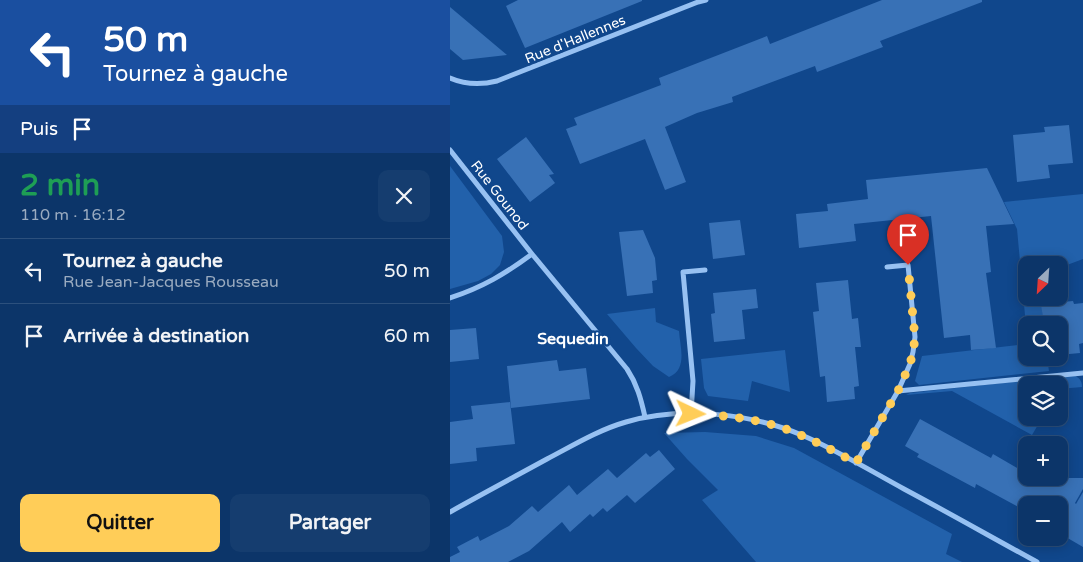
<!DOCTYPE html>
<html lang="fr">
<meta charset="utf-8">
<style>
body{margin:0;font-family:"Varela Round",sans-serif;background:#153d6f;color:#f1f3f6;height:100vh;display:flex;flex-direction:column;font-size:19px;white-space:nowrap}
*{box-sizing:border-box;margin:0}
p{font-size:16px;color:#9aabc0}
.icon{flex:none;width:28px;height:28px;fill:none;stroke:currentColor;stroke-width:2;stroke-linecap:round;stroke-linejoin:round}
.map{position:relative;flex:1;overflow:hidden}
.drawer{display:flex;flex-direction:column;background:#0c3569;width:450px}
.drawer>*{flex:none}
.banner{background:#1a4fa0;color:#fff;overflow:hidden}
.needle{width:32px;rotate:205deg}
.tools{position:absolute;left:568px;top:256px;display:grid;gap:10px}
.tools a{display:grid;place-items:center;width:50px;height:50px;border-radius:10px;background:#0c3569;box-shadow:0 2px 12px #0003,0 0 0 1px #2c507d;font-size:25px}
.pin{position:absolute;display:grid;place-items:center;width:42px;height:42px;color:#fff;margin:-51px -21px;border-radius:50% 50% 50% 0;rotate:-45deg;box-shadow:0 0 5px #0007}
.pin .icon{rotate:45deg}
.me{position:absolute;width:55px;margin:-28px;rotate:92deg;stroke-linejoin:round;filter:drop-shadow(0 0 4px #0008)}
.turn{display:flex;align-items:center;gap:18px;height:105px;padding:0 20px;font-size:22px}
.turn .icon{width:65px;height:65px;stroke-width:2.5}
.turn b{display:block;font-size:35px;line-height:42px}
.then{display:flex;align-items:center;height:48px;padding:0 20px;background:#0003;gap:10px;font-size:19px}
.round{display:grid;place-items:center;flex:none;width:52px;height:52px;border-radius:10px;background:#153d6f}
.head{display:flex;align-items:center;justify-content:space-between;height:85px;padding:0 20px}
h1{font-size:30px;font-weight:700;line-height:38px;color:#1e9e55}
.cta{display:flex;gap:10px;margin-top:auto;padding:10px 20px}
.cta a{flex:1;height:58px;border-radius:10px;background:#ffcd58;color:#111;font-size:20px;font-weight:700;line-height:58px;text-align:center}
.cta a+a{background:#153d6f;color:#f1f3f6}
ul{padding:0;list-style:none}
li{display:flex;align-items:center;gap:15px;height:65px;padding:0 20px;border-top:1px solid #2c507d}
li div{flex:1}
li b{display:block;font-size:19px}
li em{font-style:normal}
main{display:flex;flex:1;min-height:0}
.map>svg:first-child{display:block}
.green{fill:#2261ab}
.building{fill:#3871b6}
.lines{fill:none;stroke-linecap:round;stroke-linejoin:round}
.street{stroke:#97c1f2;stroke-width:5}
.route{stroke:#ffcd58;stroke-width:9;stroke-dasharray:0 16.2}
.labels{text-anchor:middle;stroke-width:5;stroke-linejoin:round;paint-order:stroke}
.street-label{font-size:14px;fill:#fff;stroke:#10478c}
.quarter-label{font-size:16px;font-weight:bold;fill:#fff;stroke:#10478c}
</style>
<main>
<section class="drawer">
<div class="banner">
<div class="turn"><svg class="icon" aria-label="left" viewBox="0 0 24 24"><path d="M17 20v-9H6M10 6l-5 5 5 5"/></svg><div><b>50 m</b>Tournez à gauche</div></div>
<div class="then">Puis<svg class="icon" aria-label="arrive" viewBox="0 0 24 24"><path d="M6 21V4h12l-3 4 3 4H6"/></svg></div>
</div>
<div class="head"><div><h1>2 min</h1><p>110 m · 16:12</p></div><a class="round"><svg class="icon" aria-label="close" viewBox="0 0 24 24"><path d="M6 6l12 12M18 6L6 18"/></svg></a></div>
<ul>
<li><svg class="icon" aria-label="left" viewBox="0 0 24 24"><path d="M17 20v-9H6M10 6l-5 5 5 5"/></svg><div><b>Tournez à gauche</b><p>Rue Jean-Jacques Rousseau</p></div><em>50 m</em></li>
<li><svg class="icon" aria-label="arrive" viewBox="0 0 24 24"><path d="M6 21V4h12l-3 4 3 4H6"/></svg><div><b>Arrivée à destination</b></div><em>60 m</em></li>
</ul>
<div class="cta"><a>Quitter</a><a>Partager</a></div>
</section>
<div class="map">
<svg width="633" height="562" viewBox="0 0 633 562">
<rect width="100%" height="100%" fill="#10478c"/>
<path class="green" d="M 0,166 L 52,236 L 54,252 L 50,265 L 41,274 L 28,281 L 0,289 Z
M 633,194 L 633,259 L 609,268 L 609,265 L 576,265 L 576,298 L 591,298 L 594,325 L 576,325 L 576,326 L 567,229 L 554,202 Z
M 205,308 L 206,322 L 229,331 C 230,347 238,369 219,377 L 203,366 L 186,348 L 157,314 Z
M 576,344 L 576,358 L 597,358 L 599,371 L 469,385 L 465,381 L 472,356 Z
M 335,350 L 340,392 L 302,381 L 298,401 L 258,396 L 254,388 L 251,359 Z
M 624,375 C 629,378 632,380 632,387 L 609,389 L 609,385 L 576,385 L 576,418 L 592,418 L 582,435 L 502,391 L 456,395 L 460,393 Z
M 255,432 L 306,436 L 344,448 L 502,534 L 496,554 L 512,562 L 306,562 L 252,500 L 268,490 L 237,459 L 214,433 Z"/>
<path class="building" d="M 68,0 L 192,0 L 192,1 L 75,48 L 56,6 Z
M 432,0 L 532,0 L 532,2 L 430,41 L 433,47 L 367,72 L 365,66 L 282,97 L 283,102 L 247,113 L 215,127 L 236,182 L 215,190 L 195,139 L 130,164 L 116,129 L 127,125 L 124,118 L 211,85 L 209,78 L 317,36 L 320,44 Z
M 0,7 L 57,55 L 13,60 L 0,49 Z
M 619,125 L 623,163 L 598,165 L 600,178 L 567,182 L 563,135 L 595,132 L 594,127 Z
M 76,137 L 104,174 L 99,175 L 105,183 L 80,202 L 47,159 Z
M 537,168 L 564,224 L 536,226 L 541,272 L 536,273 L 546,348 L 521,350 L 520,335 L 494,338 L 481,216 L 404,224 L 406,241 L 349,248 L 346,214 L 378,211 L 377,204 L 418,199 L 416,180 Z
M 290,220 L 295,255 L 263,259 L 259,223 Z
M 193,230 L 205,258 L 207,280 L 202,281 L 203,293 L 177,296 L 169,232 Z
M 398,280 L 402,319 L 408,318 L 411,347 L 405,347 L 409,386 L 404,387 L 405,399 L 377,402 L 375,376 L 370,377 L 363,312 L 369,311 L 366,283 Z
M 306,289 L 308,308 L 292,310 L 295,339 L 264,342 L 261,314 L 265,313 L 263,293 Z
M 623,301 L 624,304 L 633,303 L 633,343 L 629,344 L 630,353 L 609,355 L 609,325 L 594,325 L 591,304 Z
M 26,328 L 29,359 L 0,362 L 0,330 Z
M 107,360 L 109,371 L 136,368 L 140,399 L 61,408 L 57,366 Z
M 60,402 L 65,444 L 26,448 L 27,461 L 0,464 L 0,422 L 23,419 L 21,406 Z
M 470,419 L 541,458 L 543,454 L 576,473 L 576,478 L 585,478 L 592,482 L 595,478 L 633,478 L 633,489 L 625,503 L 626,504 L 633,492 L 633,547 L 609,533 L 611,531 L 609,530 L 609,505 L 576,505 L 576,511 L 526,484 L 525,488 L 467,457 L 469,454 L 455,446 Z
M 209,450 L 225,469 L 185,503 L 177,495 L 157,512 L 153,508 L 143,517 L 140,514 L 120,532 L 112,522 L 79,551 L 58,562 L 0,562 L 0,557 L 10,552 L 7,547 L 28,536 L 30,541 L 59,526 L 82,506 L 88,512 L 119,485 L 127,495 L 158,469 L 167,478 L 196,453 L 200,457 Z"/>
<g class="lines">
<path class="street" d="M 0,78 C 16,85 31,85 47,81 L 248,2 L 256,0
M 0,150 L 82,254 L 177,369 C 187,384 191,399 195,417
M 0,298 C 33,287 55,274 82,254
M 448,391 L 633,373
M 241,414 L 243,381 L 233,272 L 255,270
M 406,463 L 448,391 L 460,364 L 463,352 L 465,337 L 458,265 L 437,267
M 0,512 C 32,494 64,477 97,459 C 122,446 148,430 176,422 C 231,406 301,413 354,436 C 388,451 421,471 454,489 C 499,513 543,538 587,562"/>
</g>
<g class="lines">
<path class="route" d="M 241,414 C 272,415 303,418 333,428 C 358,437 382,450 406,463 L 448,391 L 460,364 L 463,352 L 465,338 L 458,265"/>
</g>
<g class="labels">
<g class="street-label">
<text transform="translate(125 39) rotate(-22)" y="5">Rue d'Hallennes</text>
<text transform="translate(50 195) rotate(52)" y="5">Rue Gounod</text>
</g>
<g class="quarter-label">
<text x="123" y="344">Sequedin</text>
</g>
</g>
</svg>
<div class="tools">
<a><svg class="needle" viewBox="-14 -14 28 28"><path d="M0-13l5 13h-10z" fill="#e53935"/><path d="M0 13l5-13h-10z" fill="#9aabc0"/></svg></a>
<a><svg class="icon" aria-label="search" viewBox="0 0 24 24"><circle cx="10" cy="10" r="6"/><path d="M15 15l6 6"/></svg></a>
<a><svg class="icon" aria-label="layers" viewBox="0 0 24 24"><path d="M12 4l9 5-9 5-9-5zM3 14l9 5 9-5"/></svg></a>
<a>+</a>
<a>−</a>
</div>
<div class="pin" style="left:458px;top:265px;background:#d93025"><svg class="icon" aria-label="arrive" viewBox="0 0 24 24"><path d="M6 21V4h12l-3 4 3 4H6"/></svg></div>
<svg class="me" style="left:241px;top:414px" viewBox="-20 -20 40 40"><path d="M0-17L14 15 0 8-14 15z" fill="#ffcd58" stroke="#fff" stroke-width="4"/></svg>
</div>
</main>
